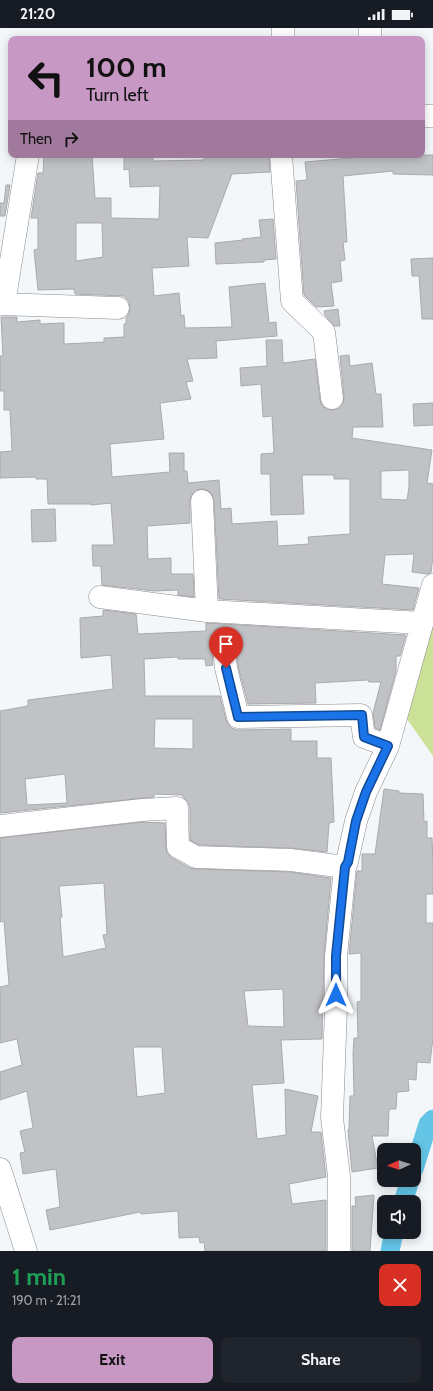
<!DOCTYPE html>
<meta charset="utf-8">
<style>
body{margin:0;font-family:Cabin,sans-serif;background:#20242c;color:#f1f3f6;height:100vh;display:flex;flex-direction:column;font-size:15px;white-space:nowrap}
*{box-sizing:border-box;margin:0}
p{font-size:13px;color:#9ea1a6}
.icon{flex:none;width:22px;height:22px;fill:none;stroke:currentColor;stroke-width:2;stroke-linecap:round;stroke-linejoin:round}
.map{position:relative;height:1223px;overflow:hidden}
.side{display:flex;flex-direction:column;background:#171b24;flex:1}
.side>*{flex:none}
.top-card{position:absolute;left:8px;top:8px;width:417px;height:122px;border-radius:8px;box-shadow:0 2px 10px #0003;background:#c898c5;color:#111;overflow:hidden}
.needle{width:26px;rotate:267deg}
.controls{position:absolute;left:377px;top:1115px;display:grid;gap:8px}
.controls a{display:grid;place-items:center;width:44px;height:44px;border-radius:8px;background:#171b24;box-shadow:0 2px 10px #0003;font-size:20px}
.pin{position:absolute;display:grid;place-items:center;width:34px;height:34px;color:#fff;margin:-41px -17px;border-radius:50% 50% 50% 0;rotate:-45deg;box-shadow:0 0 4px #0007}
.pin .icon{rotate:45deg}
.me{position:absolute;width:44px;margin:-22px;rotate:0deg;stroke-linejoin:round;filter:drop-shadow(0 0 3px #0008)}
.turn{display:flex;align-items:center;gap:14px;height:84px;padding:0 12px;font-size:18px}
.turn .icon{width:52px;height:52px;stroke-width:2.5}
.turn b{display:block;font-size:28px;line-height:34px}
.then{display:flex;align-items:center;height:38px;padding:0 12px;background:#0003;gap:8px;font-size:15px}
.round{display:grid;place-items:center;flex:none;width:42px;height:42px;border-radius:8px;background:#20242c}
.headline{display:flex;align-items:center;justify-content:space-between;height:68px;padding:0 12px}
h1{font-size:24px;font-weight:700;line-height:30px;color:#1e9e55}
.button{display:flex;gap:8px;margin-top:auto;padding:8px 12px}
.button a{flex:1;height:46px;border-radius:8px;background:#c898c5;color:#111;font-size:16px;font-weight:700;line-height:46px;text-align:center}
.button a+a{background:#20242c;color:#f1f3f6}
.status{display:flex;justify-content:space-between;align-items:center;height:28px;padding:0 20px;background:#171b24;direction:ltr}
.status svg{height:11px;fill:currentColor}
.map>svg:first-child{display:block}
.green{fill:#cbe197}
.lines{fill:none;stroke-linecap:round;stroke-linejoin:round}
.canal{stroke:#64c5e6;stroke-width:19}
.building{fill:#c1c2c6;stroke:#a9aaad;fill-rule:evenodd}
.minor-casing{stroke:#888b8e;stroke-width:23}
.minor{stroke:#fff;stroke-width:22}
.route-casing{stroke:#114b97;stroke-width:10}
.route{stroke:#1a73e8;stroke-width:7}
</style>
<div class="status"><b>21:20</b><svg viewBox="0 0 49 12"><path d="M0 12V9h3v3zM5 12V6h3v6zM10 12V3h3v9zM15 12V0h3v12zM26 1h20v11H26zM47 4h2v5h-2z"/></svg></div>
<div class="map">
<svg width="433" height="1223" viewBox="0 0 433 1223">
<rect width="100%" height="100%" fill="#f4f7fa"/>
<path class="green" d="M 432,598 L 433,599 L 433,728 L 407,691 Z"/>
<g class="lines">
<path class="canal" d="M 414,1141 L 428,1096 L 433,1091
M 403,1174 L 410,1152
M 390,1223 L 394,1204"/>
</g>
<path class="building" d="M 44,127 L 92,127 L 95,170 L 111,170 L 111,190 L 159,191 L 160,158 L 130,159 L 129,141 L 124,142 L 124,127 L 153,127 L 153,133 L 204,132 L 204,127 L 231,127 L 231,129 L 269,127 L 270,144 L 232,146 L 208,210 L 187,209 L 189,238 L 152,240 L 154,268 L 179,265 L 181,288 L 184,287 L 185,300 L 232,299 L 229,259 L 265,255 L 269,295 L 276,294 L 277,308 L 216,313 L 217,330 L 187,331 L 193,353 L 186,354 L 191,371 L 160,375 L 164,411 L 110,416 L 112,449 L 170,444 L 169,425 L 184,425 L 184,443 L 187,443 L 188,455 L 219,452 L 221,481 L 231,480 L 232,496 L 277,493 L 278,518 L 309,516 L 308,509 L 350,506 L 350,451 L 334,451 L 334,447 L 302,447 L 304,486 L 271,487 L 270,446 L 261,446 L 261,426 L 274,425 L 272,388 L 263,389 L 261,356 L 241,358 L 240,340 L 267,338 L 266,312 L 282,312 L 283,335 L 315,331 L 320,372 L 322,378 L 327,381 L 333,382 L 340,380 L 343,375 L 344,369 L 340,328 L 349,327 L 350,338 L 372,335 L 376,366 L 381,366 L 383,399 L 353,399 L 352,410 L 432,422 L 427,455 L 433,456 L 433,528 L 431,545 L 428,546 L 412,544 L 414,526 L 385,527 L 382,556 L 419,560 L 413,582 L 219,571 L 214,472 L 212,466 L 207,462 L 202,461 L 196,462 L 191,468 L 190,474 L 190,495 L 147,498 L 148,531 L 171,530 L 171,546 L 193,546 L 194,569 L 178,567 L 178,562 L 154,563 L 102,557 L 101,538 L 93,538 L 92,517 L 114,517 L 111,475 L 91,477 L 91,476 L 48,476 L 47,451 L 36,451 L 36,449 L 0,450 L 0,424 L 12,423 L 10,382 L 4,382 L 4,363 L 0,363 L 0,328 L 3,328 L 1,289 L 17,289 L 17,294 L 40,292 L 40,296 L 64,295 L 64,316 L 104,314 L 104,310 L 124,309 L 124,296 L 126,296 L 126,290 L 129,286 L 130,281 L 129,274 L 124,268 L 75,266 L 74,261 L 38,262 L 34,222 L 38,221 L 38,190 L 31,190 L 38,145 L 43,145 ZM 76,195 L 102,195 L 103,229 L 76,233 ZM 409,442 L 409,459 L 407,472 L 381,471 L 381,443 Z
M 361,127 L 433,127 L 433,147 L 393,146 L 393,143 L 343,148 L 347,214 L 343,214 L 345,232 L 340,233 L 342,253 L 331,255 L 334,278 L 316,279 L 304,267 L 296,153 L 307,152 L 305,134 L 362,129 Z
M 6,157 L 10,157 L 5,188 L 0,188 L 0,175 L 4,175 Z
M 273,191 L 276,231 L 264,232 L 264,234 L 216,236 L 215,215 L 243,212 L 242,211 L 261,209 L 259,192 Z
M 433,230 L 433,291 L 422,291 L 419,248 L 412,248 L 411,231 Z
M 338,281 L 340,298 L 334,298 L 325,287 L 324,283 Z
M 433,375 L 433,397 L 414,398 L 413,376 Z
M 55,481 L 56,513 L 32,514 L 31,482 Z
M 103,582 L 136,586 L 138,606 L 206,603 L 206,595 L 406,607 L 400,628 L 396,628 L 396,643 L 380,702 L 375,700 L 373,685 L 381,654 L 369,654 L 368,652 L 315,655 L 316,675 L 248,676 L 238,638 L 235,609 L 233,603 L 228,599 L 221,599 L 216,601 L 211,606 L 211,612 L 213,637 L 206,638 L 205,631 L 178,631 L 178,629 L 144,631 L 145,668 L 220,668 L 226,692 L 229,697 L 232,700 L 238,702 L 291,701 L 291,713 L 317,713 L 317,730 L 331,730 L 334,794 L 329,795 L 327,824 L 291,820 L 199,817 L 190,812 L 190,780 L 188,774 L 183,769 L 183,767 L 154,766 L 154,769 L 0,785 L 0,683 L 28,678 L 28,672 L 113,661 L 111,627 L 81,630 L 80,590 L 103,588 ZM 155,691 L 193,691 L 193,721 L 154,720 ZM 65,746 L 67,775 L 27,777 L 25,751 Z
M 384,761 L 399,763 L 399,765 L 423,766 L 424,794 L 427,793 L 427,810 L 432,810 L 433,836 L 433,866 L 426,866 L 426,895 L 433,895 L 433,1010 L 430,1035 L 417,1034 L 416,1052 L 408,1051 L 409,1063 L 397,1064 L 396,1081 L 389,1081 L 388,1108 L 372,1108 L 378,1140 L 352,1144 L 348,1102 L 349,1102 L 350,1068 L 354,1068 L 353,1025 L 354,1010 L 358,1010 L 357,974 L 361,973 L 361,925 L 349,926 L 357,843 L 362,843 L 362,826 L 375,826 Z
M 143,794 L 165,795 L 166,819 L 167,825 L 172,830 L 190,840 L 196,841 L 290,844 L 331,850 L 324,927 L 322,1011 L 281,1012 L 284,1055 L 252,1057 L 257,1111 L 286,1107 L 285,1061 L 318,1068 L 311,1104 L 321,1104 L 326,1149 L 289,1156 L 292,1176 L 326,1172 L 326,1223 L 205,1223 L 204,1214 L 200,1215 L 199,1209 L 179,1210 L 178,1183 L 141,1186 L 140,1184 L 50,1202 L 46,1182 L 60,1179 L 56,1141 L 23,1146 L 20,1125 L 25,1124 L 20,1103 L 33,1100 L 27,1063 L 0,1072 L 0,1044 L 22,1037 L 17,1011 L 0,1015 L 0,959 L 9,957 L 4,893 L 0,894 L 0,810 ZM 104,855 L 107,906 L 103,907 L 106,920 L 63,929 L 60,889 L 62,889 L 59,858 ZM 283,961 L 284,999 L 248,998 L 244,963 ZM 133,1019 L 162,1019 L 165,1065 L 137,1069 Z
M 374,1167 L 370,1223 L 352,1223 L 352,1178 L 356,1178 L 355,1169 Z"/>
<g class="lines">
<g class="minor-casing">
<path id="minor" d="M 283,0 L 283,11
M 370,11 L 370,0
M 422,88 L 433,88
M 281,127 L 292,273 L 324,304 L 332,370
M 0,276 L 118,280
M 4,276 L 28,127
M 202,473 L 207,583 L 422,595
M 100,569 L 207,583
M 223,611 L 226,640 L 238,689 L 361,687 L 364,709 L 388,718
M 0,798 L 142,782 L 177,780 L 178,819 L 196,829 L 291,832 L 345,839
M 0,1141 L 26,1223
M 339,1223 L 339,1148 L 332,1090 L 336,980 L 336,928 L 345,839 L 347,834 L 356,793 L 366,764 L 388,718 L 433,557"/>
</g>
<use href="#minor" class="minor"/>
</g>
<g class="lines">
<g class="route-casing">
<path id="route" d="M 226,640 L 238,689 L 362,687 L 364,709 L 388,718 L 366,764 L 356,793 L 348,834 L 345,839 L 336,928 L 336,967"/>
</g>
<use href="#route" class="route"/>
</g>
</svg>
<div class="controls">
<a><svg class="needle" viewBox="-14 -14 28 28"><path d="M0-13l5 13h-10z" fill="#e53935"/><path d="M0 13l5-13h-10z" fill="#9ea1a6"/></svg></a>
<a><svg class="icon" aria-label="sound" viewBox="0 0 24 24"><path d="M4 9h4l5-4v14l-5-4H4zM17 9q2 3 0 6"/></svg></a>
</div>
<div class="pin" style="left:226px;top:640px;background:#d93025"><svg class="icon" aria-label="arrive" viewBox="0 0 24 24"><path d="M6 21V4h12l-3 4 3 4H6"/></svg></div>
<svg class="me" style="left:336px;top:967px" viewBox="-20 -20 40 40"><path d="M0-17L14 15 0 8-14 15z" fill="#1a73e8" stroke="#fff" stroke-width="4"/></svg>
<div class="top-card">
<div class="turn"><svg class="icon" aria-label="left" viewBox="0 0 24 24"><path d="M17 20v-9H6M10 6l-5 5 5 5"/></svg><div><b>100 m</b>Turn left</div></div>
<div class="then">Then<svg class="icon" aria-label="right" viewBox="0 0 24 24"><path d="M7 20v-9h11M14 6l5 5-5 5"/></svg></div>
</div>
</div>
<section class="side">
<div class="headline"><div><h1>1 min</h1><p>190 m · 21:21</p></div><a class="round" style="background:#d93025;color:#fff"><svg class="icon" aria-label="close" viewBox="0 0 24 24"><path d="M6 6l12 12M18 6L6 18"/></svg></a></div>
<div class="button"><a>Exit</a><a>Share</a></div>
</section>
